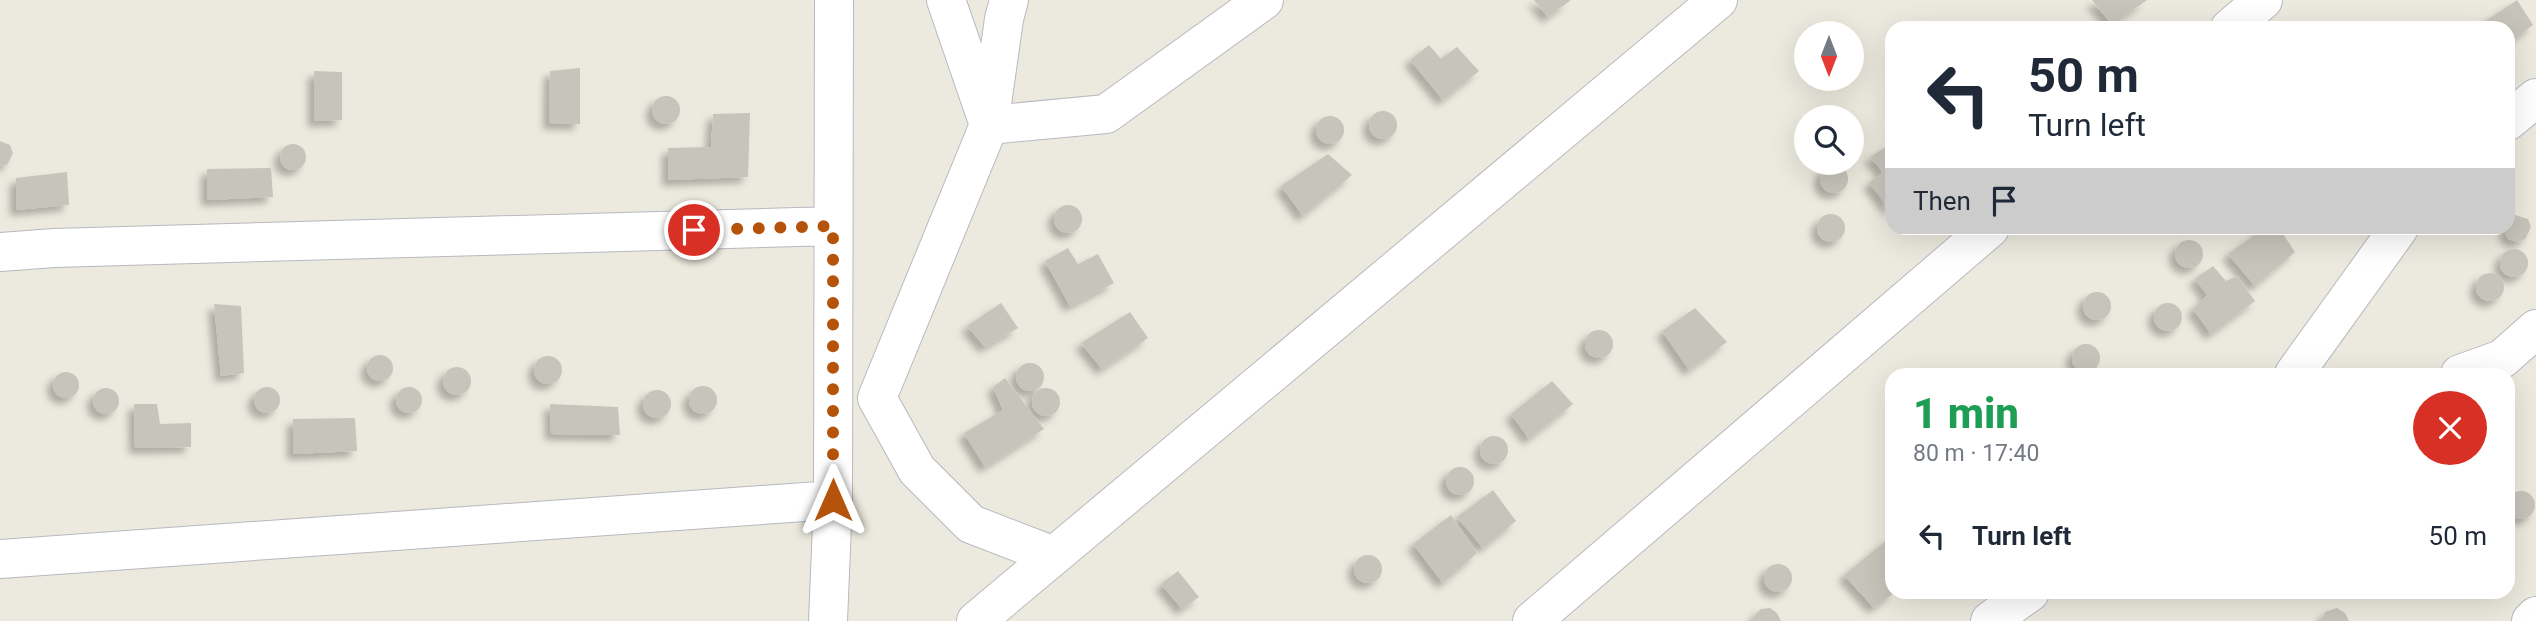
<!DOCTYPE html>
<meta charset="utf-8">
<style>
body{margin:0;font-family:Roboto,sans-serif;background:#f6f6f7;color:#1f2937;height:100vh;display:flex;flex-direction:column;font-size:26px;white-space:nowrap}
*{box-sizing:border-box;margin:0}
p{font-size:23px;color:#747a83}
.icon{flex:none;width:38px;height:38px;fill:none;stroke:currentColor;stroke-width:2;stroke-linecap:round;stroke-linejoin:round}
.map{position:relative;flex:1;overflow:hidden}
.side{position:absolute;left:1885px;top:368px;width:630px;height:231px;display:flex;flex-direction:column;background:#fff;border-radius:21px;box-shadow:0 7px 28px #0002}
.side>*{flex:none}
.guide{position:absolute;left:1885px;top:21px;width:630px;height:214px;border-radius:21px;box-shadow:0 7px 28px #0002;background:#fff;color:#1f2937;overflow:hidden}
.needle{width:46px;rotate:180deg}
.buttons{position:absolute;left:1794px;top:21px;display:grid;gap:14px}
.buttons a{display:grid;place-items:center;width:70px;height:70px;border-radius:50%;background:#fff;box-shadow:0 7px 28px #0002;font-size:35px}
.pin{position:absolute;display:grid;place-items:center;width:60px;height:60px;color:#fff;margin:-30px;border:4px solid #fff;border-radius:50%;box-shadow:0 2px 7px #0007}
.me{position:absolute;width:77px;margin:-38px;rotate:0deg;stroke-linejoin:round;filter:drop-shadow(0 0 5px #0008)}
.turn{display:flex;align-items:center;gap:24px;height:147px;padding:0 28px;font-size:32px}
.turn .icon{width:91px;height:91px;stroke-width:2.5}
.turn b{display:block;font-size:49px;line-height:60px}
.then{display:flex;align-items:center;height:66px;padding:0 28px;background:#0003;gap:14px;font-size:26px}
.round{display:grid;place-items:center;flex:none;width:74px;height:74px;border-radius:37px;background:#f6f6f7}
.overview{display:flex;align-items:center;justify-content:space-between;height:119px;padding:0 28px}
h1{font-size:42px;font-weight:800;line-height:52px;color:#1e9e55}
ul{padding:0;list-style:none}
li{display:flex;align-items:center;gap:21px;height:98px;padding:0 28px}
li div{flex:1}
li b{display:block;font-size:26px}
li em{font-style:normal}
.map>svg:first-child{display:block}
.building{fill:#c7c4bb;filter:url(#shadow)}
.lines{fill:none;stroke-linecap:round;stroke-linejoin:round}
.minor-casing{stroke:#b7b9bf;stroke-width:40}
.minor{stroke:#fff;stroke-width:38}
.route{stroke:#b45309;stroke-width:12;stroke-dasharray:0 21.6}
</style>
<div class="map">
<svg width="2536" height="621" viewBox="0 0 2536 621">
<defs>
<filter id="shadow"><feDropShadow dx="-6" dy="6" stdDeviation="3.5" flood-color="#0004"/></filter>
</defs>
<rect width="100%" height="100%" fill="#eceade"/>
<path class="building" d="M 1534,0 L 1571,0 L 1548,17 Z
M 2092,0 L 2147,0 L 2112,25 Z
M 2517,0 L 2533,25 L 2508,44 L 2508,28 L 2475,28 Z
M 1429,45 L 1441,59 L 1457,47 L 1479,71 L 1443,100 L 1410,60 Z
M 580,68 L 580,124 L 549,123 L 550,71 Z
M 314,71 L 342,72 L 342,120 L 314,121 Z
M652 110a14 14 0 1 1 28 0a14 14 0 1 1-28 0Z
M1369 125a14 14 0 1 1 28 0a14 14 0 1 1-28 0Z
M 750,113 L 748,177 L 668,180 L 668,148 L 711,147 L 713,114 Z
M1316 130a14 14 0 1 1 28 0a14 14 0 1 1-28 0Z
M 0,141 L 10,145 L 13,153 L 7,165 L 0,166 Z
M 1892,143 L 1892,212 L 1869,183 L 1883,172 L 1870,157 Z
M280 157a13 13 0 1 1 26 0a13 13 0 1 1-26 0Z
M 1328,154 L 1352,175 L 1303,216 L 1281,186 Z
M1820 179a14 14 0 1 1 28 0a14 14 0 1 1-28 0Z
M 271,168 L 273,197 L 207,200 L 207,169 Z
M 67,172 L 69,205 L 16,210 L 16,178 Z
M1054 219a14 14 0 1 1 28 0a14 14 0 1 1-28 0Z
M1817 228a14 14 0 1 1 28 0a14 14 0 1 1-28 0Z
M 2515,215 L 2528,219 L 2531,227 L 2525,239 L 2517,242 L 2508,239 L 2503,228 L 2508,228 L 2508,219 Z
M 2258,228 L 2279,228 L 2295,252 L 2255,286 L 2228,254 L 2260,231 Z
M2175 254a14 14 0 1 1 28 0a14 14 0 1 1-28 0Z
M 1068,248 L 1078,264 L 1098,254 L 1114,283 L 1070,306 L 1045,261 Z
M2500 263a14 14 0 1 1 28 0a14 14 0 1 1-28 0Z
M 2213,266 L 2226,281 L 2237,276 L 2255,301 L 2211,334 L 2193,309 L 2207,295 L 2195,279 Z
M2476 287a14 14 0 1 1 28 0a14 14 0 1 1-28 0Z
M2083 306a14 14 0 1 1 28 0a14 14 0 1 1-28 0Z
M 1001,303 L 1018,328 L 985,347 L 967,326 Z
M2154 317a14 14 0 1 1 28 0a14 14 0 1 1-28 0Z
M 214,304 L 241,306 L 244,373 L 221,376 Z
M 1695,308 L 1727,342 L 1689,370 L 1662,331 Z
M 1130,312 L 1148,338 L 1102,369 L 1081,343 Z
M1585 344a14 14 0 1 1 28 0a14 14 0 1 1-28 0Z
M2072 358a14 14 0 1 1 28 0a14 14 0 1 1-28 0Z
M367 368a13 13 0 1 1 26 0a13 13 0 1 1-26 0Z
M534 370a14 14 0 1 1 28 0a14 14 0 1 1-28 0Z
M1016 377a14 14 0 1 1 28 0a14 14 0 1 1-28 0Z
M443 381a14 14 0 1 1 28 0a14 14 0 1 1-28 0Z
M53 385a13 13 0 1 1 26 0a13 13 0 1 1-26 0Z
M 1005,378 L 1044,429 L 985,467 L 964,433 L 1003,410 L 993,387 Z
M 1552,381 L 1573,404 L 1529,439 L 1511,414 Z
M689 400a14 14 0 1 1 28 0a14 14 0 1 1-28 0Z
M396 400a13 13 0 1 1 26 0a13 13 0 1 1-26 0Z
M254 400a13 13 0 1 1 26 0a13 13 0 1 1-26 0Z
M93 401a13 13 0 1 1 26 0a13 13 0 1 1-26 0Z
M1032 402a14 14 0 1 1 28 0a14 14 0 1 1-28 0Z
M643 404a14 14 0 1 1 28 0a14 14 0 1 1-28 0Z
M 134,404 L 157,404 L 160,424 L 191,423 L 191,447 L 135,448 Z
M 550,404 L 618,407 L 620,435 L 551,434 Z
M 355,418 L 357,451 L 293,454 L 293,419 Z
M1480 450a14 14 0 1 1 28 0a14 14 0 1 1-28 0Z
M1446 481a14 14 0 1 1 28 0a14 14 0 1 1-28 0Z
M 1493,490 L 1516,521 L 1483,548 L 1457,517 Z
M2507 505a14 14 0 1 1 28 0a14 14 0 1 1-28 0Z
M 1451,515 L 1477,553 L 1443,583 L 1413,544 Z
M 1892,536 L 1892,592 L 1895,592 L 1874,608 L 1844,575 Z
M1354 569a14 14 0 1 1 28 0a14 14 0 1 1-28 0Z
M1764 578a14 14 0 1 1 28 0a14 14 0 1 1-28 0Z
M 1178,571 L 1199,597 L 1182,609 L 1161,584 Z
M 1770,608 L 1777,613 L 1781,621 L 1753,621 L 1755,615 L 1761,609 Z
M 2337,608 L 2345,613 L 2349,621 L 2321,621 L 2325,612 Z"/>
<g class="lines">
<g class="minor-casing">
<path id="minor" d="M 946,0 L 989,125 L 1106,114 L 1264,0
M 1009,0 L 1004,19 L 989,125 L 877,398 L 917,470 L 971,524 L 1054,556
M 2230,28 L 2263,0
M 2508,121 L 2536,98
M 0,252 L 54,248 L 833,226
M 2294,374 L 2399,228
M 2460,374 L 2502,359 L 2536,329
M 0,559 L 833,500
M 828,621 L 833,500 L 834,0
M 976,621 L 1718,0
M 1532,621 L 1990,228
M 1990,621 L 2030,592
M 2531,621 L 2536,616"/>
</g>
<use href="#minor" class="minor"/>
</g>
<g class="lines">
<path class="route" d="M 694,230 L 833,226 L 833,500"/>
</g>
</svg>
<div class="buttons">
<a><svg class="needle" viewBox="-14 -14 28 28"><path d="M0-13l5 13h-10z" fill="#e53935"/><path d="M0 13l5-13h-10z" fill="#747a83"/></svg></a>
<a><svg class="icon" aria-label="search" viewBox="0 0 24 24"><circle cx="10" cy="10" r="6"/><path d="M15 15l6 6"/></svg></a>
</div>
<div class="pin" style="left:694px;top:230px;background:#d93025"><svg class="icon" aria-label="arrive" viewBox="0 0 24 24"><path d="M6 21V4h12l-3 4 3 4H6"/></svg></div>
<svg class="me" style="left:833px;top:500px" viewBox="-20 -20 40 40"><path d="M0-17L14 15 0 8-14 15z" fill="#b45309" stroke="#fff" stroke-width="4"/></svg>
<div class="guide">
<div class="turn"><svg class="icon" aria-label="left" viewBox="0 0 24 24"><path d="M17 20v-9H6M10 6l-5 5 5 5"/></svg><div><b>50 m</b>Turn left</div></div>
<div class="then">Then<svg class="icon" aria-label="arrive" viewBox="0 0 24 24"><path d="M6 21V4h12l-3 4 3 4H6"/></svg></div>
</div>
<section class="side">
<div class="overview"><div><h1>1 min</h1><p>80 m · 17:40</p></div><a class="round" style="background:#d93025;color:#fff"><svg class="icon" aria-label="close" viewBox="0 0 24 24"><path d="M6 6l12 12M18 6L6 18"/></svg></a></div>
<ul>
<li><svg class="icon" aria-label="left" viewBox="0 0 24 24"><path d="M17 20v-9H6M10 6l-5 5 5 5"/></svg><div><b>Turn left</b></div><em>50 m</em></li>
</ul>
</section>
</div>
